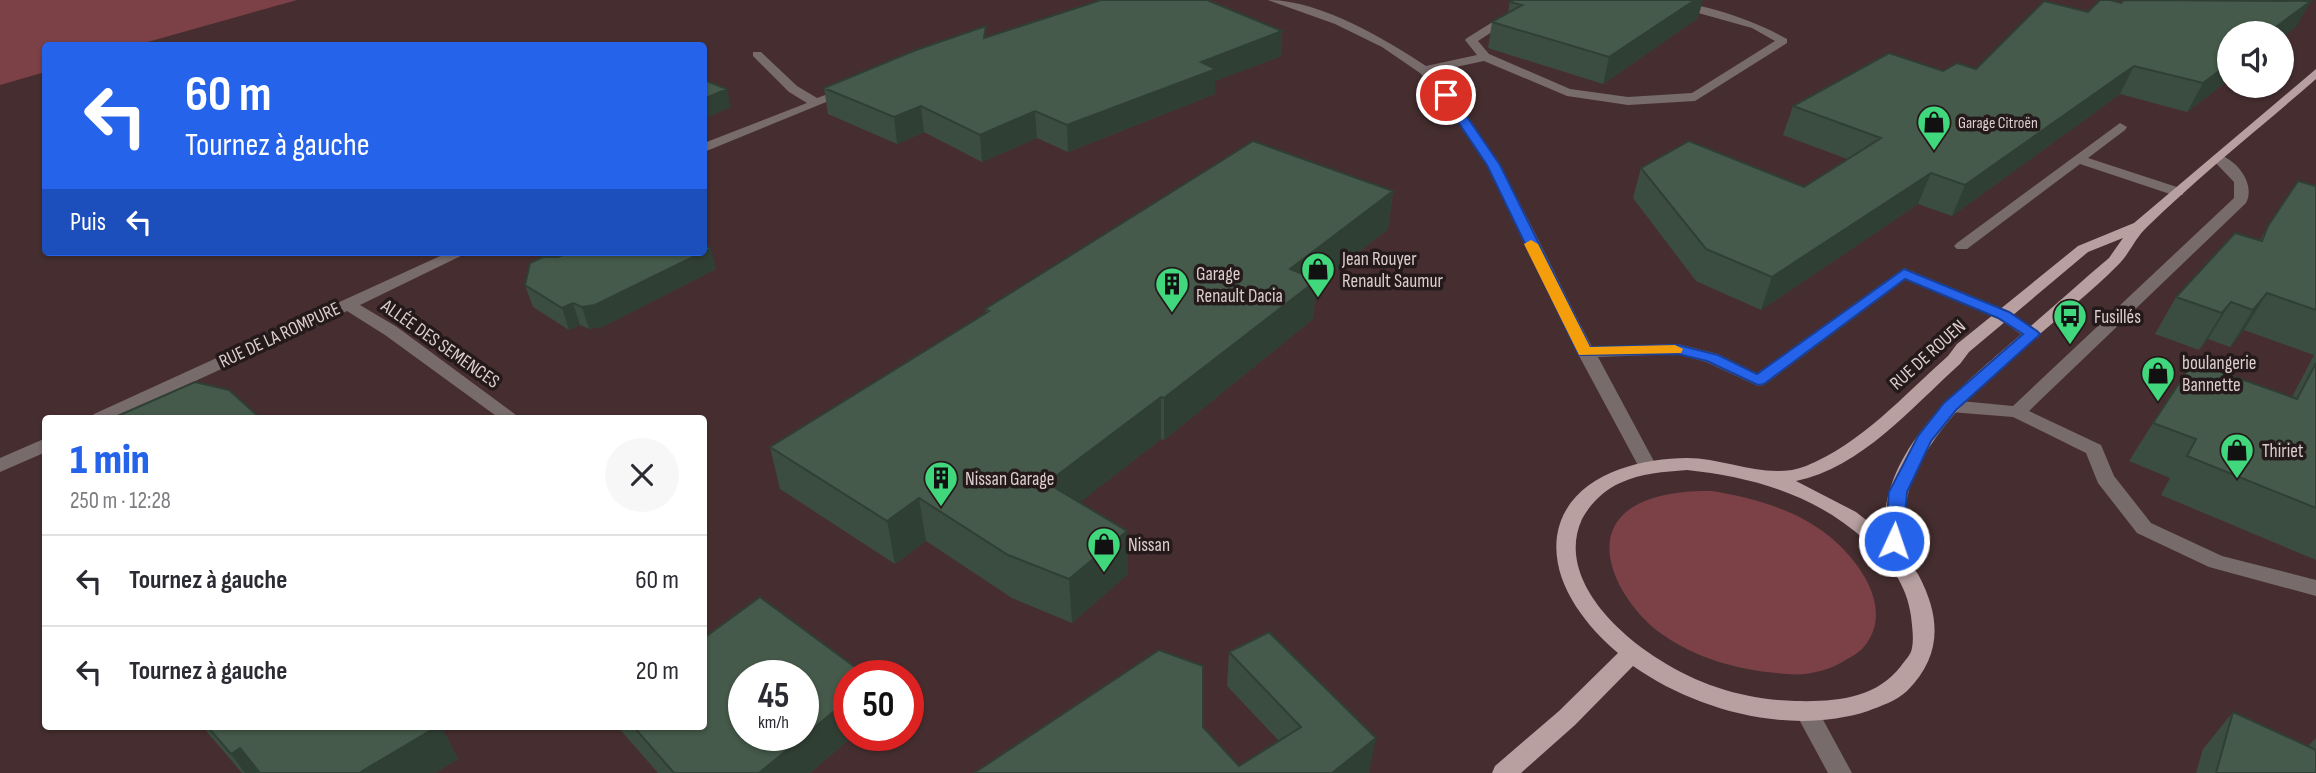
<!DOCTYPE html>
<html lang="fr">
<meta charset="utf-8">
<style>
body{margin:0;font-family:"Sofia Sans Condensed",sans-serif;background:#f7f7f7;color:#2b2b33;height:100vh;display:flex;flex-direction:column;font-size:26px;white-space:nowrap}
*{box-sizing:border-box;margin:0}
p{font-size:23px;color:#7c7c81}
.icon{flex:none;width:38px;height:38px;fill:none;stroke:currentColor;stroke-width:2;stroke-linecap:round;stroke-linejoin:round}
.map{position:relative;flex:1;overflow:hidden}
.details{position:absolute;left:42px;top:415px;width:665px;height:315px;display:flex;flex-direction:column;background:#fff;border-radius:7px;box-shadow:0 2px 5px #0004}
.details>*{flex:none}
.banner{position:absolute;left:42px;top:42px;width:665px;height:214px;border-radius:7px;box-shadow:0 2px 5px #0004;background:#2563eb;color:#fff;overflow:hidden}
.tools{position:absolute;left:2217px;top:21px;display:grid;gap:14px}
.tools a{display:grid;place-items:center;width:77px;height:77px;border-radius:50%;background:#fff;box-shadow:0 2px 5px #0004;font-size:35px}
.speed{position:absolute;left:728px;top:660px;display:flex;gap:14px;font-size:35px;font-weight:700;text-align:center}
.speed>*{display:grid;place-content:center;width:91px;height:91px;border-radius:50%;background:#fff;box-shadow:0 2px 5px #0004;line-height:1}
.speed small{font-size:18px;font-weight:400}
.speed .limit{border:10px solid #d22;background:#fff;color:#111}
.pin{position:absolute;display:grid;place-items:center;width:60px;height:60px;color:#fff;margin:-30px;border:4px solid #fff;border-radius:50%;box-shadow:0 2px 7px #0007}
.me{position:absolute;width:77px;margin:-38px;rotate:3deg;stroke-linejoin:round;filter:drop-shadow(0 0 5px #0008)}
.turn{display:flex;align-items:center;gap:24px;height:147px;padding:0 28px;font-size:32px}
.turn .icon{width:91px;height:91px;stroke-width:2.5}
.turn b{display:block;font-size:49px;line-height:60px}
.then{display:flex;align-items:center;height:66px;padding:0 28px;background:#0003;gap:14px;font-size:26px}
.round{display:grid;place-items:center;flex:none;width:74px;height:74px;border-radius:37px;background:#f7f7f7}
.head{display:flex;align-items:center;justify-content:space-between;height:119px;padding:0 28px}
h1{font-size:42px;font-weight:800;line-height:52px;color:#2563eb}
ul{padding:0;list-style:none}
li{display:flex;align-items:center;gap:21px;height:91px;padding:0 28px;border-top:2px solid #e1e1e2}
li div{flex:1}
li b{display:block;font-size:26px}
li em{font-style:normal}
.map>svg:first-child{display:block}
.green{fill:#7b4147}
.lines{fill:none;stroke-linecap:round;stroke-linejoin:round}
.minor{fill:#786b6c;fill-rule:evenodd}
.major{fill:#b89fa0;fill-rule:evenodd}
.wall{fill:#3b4d40}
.shaded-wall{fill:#303f34}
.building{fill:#455a4a;stroke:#303f34;stroke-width:2;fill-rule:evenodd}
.route{fill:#2563eb;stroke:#184099;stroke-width:2}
.slow{fill:#f59e0b}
.labels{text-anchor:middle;stroke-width:7;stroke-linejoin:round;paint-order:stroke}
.far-poi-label{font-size:16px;fill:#decece;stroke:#251a1b;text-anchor:start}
.poi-label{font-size:19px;fill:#decece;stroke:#251a1b;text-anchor:start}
.street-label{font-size:19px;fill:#decece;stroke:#251a1b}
</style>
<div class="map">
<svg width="2316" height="773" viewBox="0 0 2316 773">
<rect width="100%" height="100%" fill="#462e30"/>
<path class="green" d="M 0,0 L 297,0 L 137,45 L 46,46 L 45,72 L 0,85 Z
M 1712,491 C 1754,498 1795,509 1829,536 C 1861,562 1896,612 1862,649 C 1857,654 1849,658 1844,661 C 1830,670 1806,676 1788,674 C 1742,671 1697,660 1659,632 C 1619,602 1578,528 1645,501 C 1667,492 1689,491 1712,491 Z"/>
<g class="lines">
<path class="minor" d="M 1268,0 C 1319,0 1384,38 1426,66 L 1477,55 L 1465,40 L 1467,38 L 1528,0 L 1541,0 L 1478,41 L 1489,54 L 1570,89 L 1628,97 L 1692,93 L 1775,41 L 1752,28 L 1652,0 C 1694,0 1750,18 1787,39 L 1787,43 L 1695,101 L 1628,105 L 1567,96 L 1484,61 L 1432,72 C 1504,152 1542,253 1592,347 L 1678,344 L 1718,354 L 1757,374 L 1904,268 L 2010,312 L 2040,334 L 2038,338 L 2026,338 L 1998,318 L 1906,279 L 1764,385 L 1758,386 L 1706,362 L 1678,354 L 1598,357 L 1657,467 L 1655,471 L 1641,471 L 1577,352 L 1487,165 L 1441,97 L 1420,73 L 1382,47 L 1335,24 Z
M 753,52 L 761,52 L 797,86 L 817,98 L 847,87 L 853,91 L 704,152 L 704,143 L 807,103 L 789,92 L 753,56 Z
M 2120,123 L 2127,127 L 2125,130 L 2088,158 L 2183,189 L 2183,195 L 2173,195 L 2080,164 L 1967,249 L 1957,249 L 1954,246 L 1957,243 Z
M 2218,154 C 2237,160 2256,184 2246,203 L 2029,411 L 2101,445 L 2114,476 L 2151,523 L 2222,556 L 2316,580 L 2316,596 L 2209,567 L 2137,533 L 2098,483 L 2086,453 L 2013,417 L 1950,412 L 1941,406 L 1950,400 L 2013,406 L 2234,198 L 2234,182 L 2211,158 Z
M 449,252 L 469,252 L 360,305 L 397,327 L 520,418 L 499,418 L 385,335 L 347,311 L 115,418 L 91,418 L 94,414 Z
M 46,438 L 46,452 L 0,472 L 0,458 Z
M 1807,703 L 1815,705 L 1852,773 L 1828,773 L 1795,712 L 1799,705 Z"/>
<path class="major" d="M 2316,69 L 2316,79 C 2260,128 2200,175 2147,227 C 2135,238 2129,255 2117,266 C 2051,332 1952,391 1913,477 C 1906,492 1899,543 1906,558 C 1910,565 1916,570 1919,576 C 1941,618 1942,656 1907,691 C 1896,701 1881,706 1868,711 C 1791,736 1697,711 1633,666 L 1575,725 L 1521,773 L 1492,773 L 1495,766 L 1559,711 L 1618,653 C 1585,625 1551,582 1557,536 C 1566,477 1636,458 1687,458 C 1727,458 1768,481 1806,466 C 1861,444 1904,395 1948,356 L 1957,344 L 2078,246 L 2134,223 ZM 2123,238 L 2109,258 C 2076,286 2044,315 2011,343 C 1954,393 1882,450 1884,534 L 1856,512 L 1796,481 C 1861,468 1912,407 1960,364 L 1969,352 L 2088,252 ZM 1687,470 C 1753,477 1816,495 1866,541 C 1889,561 1907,585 1911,616 C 1912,626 1914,638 1912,648 C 1911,655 1905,660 1901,666 C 1876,699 1834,702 1795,701 C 1748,700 1700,686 1660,660 C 1616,633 1556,576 1582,519 C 1590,504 1604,490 1620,483 C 1641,473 1664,472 1687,470 Z"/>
</g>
<path class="wall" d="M 1510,2 L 1698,18 L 1603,84 L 1488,48 L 1492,22 L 1508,13 Z
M 2121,3 L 2296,27 L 2230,33 L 2230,79 L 2187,112 L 2120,94 L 1952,216 L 1918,204 L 1761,310 L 1696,281 L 1633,198 L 1641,168 L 1804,187 L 1847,159 L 1783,135 L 1793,106 L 1943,71 L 1976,69 L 2088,12 Z
M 1282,31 L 1281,56 L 1215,81 L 1215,94 L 1068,152 L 1037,138 L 982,162 L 924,132 L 897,144 L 828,114 L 824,88 L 987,37 Z
M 2316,186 L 2316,560 L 2161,495 L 2170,478 L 2129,461 L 2153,423 L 2292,397 L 2314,355 L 2244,330 L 2230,347 L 2208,339 L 2199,350 L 2155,334 L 2176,297 L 2260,240 L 2268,226 Z
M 1393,191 L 1388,229 L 1316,286 L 1313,319 L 1164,440 L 1161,439 L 1080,502 L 1128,574 L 1072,623 L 1012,598 L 926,541 L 895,564 L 780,489 L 770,447 L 986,313 L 985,309 Z
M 710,248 L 716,269 L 602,327 L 589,329 L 580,325 L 569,330 L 533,307 L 525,285 L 558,257 Z
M 1229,652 L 1370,772 L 974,773 L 1203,727 L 1239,766 L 1279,741 L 1227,686 Z
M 2233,712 L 2308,746 L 2316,738 L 2316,773 L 2196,773 L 2203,749 Z
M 202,726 L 441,726 L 458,759 L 435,773 L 242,773 Z
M 617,726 L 704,726 L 854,735 L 810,773 L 658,773 Z"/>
<path class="shaded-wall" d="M 1695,0 L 1703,0 L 1698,18 L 1603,84 L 1609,57 Z
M 2311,1 L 2296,27 L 2282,38 L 2282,33 L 2268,33 Z
M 1282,31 L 1281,56 L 1215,81 L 1215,94 L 1068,152 L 1067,125 L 1201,62 Z
M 2230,63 L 2230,79 L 2187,112 L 2203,83 Z
M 2134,66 L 2120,94 L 1952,216 L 1965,185 Z
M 727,89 L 731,107 L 704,119 L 704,99 Z
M 921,106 L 924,132 L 897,144 L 894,117 Z
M 1035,111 L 1037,138 L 982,162 L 980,135 Z
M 1931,173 L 1918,204 L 1761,310 L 1772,277 Z
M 1393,191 L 1388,229 L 1316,286 L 1313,319 L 1164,440 L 1164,398 L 1290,269 Z
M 710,248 L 716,269 L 602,327 L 589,329 L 582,307 Z
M 2267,293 L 2244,330 L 2230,347 L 2253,310 Z
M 2231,302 L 2208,339 L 2199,350 L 2222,313 Z
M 573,303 L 580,325 L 569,330 L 562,308 Z
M 1161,397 L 1161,439 L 1050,526 L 1047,483 Z
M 919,498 L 926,541 L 895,564 L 887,521 Z
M 1127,531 L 1128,574 L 1072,623 L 1069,579 Z
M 849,699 L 849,735 L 854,735 L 810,773 L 759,773 Z
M 438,726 L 441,726 L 458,759 L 435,773 L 359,773 Z
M 1376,738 L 1369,773 L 1332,773 Z
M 240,748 L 258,773 L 245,773 L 231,754 Z"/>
<path class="building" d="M 1101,0 L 1207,0 L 1282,31 L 1201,62 L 1216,69 L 1067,125 L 1035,111 L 980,135 L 921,106 L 894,117 L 824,88 L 916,50 L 986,26 L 984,38 Z
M 1514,0 L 1695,0 L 1609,57 L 1492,22 L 1522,5 L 1510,2 Z
M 2100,0 L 2110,0 L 2121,3 L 2124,0 L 2311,1 L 2268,33 L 2230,33 L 2230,63 L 2203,83 L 2134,66 L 1965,185 L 1931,173 L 1772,277 L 1706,249 L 1641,168 L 1689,141 L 1804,187 L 1881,138 L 1793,106 L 1889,53 L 1943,71 L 1957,63 L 1976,69 L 2044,1 L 2088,12 Z
M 704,80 L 727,89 L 704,99 Z
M 1253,141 L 1393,191 L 1290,269 L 1317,280 L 1164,398 L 1161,397 L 1047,483 L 1127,531 L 1069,579 L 1008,555 L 919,498 L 887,521 L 770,447 L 989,311 L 985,309 Z
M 2298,181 L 2316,186 L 2316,310 L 2267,293 L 2253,310 L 2231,302 L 2222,313 L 2176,297 L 2235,233 L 2262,241 L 2268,226 Z
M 704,245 L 710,248 L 704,252 Z
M 570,252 L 703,252 L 595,305 L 582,307 L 573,303 L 562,308 L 525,285 L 530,263 L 543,257 L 558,257 Z
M 2193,362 L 2297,399 L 2316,363 L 2316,508 L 2187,456 L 2196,439 L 2153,423 Z
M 195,382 L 229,390 L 260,418 L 113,418 Z
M 760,597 L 867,676 L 849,676 L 849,699 L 759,773 L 674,773 L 633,726 L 704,726 L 704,638 ZM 744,676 L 803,676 L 803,735 L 744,735 Z
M 1269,632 L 1376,738 L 1332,773 L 974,773 L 1159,650 L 1203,666 L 1203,727 L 1239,766 L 1301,727 L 1229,652 Z
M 2233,712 L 2316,750 L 2316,773 L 2216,773 Z
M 207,726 L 438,726 L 359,773 L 260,773 L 240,748 L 231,754 Z"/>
<path class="route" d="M 1441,92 L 1450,92 L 1500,165 L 1590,347 L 1678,345 L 1718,355 L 1757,374 L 1904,269 L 2009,312 L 2037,331 L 2040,334 L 2037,337 L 1956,410 L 1931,441 L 1907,492 L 1903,541 L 1901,546 L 1888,546 L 1885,541 L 1889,492 L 1918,436 L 1944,403 L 2023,334 L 1998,318 L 1905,279 L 1764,384 L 1758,385 L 1707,361 L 1678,354 L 1579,355 L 1487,165 L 1440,95 Z"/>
<path class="slow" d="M 1531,240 L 1538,244 L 1590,347 L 1675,345 L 1683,349 L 1681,353 L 1579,355 L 1524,244 Z"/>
<defs>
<g id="shop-pin" transform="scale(1.75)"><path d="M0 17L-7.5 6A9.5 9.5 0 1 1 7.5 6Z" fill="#41d77c" stroke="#251a1b"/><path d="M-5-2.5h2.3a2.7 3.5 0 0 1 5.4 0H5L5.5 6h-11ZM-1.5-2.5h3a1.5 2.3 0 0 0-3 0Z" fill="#111"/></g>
<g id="building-pin" transform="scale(1.75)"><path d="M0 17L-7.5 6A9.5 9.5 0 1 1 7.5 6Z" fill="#41d77c" stroke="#251a1b"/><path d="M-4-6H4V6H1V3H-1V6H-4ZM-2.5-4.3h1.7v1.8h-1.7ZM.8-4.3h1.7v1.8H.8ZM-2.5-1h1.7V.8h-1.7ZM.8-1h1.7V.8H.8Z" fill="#111"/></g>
<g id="bus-pin" transform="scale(1.75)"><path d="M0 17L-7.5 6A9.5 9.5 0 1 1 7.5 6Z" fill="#41d77c" stroke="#251a1b"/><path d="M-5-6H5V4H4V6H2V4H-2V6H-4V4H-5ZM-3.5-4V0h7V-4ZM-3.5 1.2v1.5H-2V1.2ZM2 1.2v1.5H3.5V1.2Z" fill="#111"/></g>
</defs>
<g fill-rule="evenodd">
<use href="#shop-pin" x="1934" y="122"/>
<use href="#shop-pin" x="1318" y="269"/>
<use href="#building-pin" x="1172" y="284"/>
<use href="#bus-pin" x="2070" y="316"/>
<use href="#shop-pin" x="2158" y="373"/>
<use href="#shop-pin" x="2237" y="450"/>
<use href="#building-pin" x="941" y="478"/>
<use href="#shop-pin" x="1104" y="544"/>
</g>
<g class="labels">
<g class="far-poi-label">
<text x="1958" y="128">Garage Citroën</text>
</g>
<g class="poi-label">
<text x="1342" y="265">Jean Rouyer<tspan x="1342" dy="22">Renault Saumur</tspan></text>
<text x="1196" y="280">Garage<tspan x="1196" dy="22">Renault Dacia</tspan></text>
<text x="2094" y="323">Fusillés</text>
<text x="2182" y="369">boulangerie<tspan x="2182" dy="22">Bannette</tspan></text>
<text x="2262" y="457">Thiriet</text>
<text x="965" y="485">Nissan Garage</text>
<text x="1128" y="551">Nissan</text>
</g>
<g class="street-label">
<text transform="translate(279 334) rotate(-25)" y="7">RUE DE LA ROMPURE</text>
<text transform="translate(441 343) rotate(35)" y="7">ALLÉE DES SEMENCES</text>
<text transform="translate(1927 354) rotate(-42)" y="7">RUE DE ROUEN</text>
</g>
</g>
</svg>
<div class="tools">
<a><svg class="icon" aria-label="sound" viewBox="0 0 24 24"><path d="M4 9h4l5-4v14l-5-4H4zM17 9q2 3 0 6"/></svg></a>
</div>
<div class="speed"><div>45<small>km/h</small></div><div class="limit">50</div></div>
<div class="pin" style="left:1446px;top:95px;background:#d93025"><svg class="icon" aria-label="arrive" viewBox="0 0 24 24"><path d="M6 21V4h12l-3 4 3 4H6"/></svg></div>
<svg class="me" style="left:1894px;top:541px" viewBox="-20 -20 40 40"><circle r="17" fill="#2563eb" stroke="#fff" stroke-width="3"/><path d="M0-11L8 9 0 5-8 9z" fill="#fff"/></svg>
<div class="banner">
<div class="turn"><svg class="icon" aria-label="left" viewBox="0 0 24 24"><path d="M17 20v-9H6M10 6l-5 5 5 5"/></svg><div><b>60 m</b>Tournez à gauche</div></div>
<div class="then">Puis<svg class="icon" aria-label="left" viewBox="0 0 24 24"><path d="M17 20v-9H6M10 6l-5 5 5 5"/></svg></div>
</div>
<section class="details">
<div class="head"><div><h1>1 min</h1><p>250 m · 12:28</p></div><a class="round"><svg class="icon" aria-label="close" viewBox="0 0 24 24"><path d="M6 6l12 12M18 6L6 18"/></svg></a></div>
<ul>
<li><svg class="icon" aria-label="left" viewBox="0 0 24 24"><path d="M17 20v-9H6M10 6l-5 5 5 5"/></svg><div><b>Tournez à gauche</b></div><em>60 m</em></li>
<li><svg class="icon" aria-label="left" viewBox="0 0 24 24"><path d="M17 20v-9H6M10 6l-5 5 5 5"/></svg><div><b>Tournez à gauche</b></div><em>20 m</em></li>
</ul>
</section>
</div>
